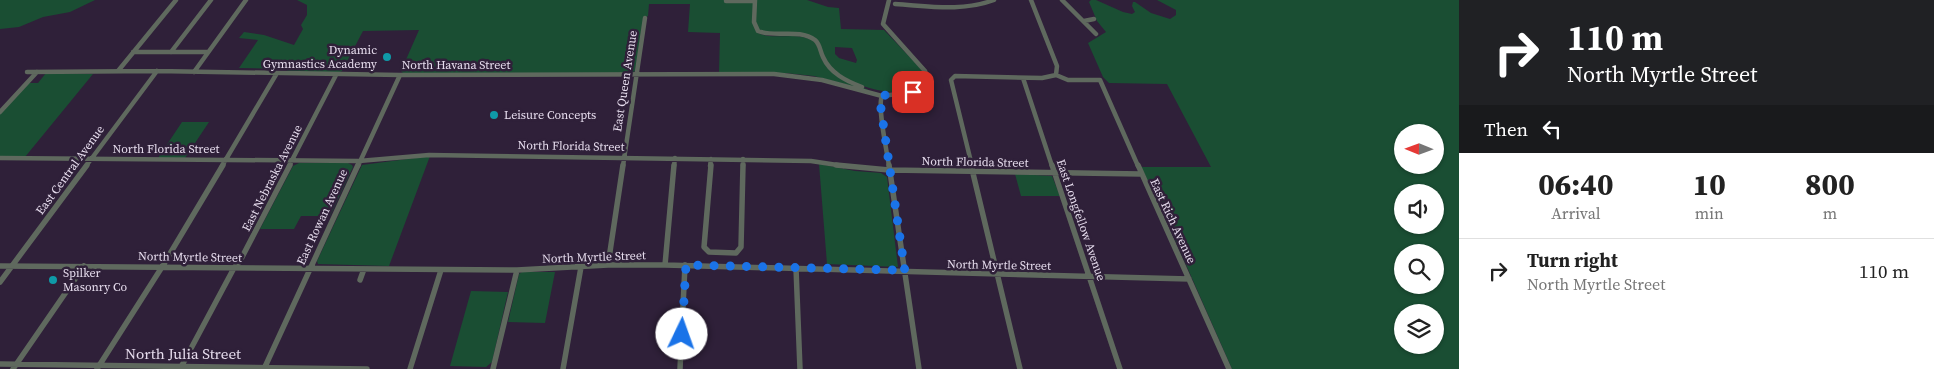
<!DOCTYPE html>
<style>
body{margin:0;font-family:"Source Serif 4",serif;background:#f6f6f6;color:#222;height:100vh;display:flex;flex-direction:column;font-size:19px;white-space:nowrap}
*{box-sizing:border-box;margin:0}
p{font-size:16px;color:#767676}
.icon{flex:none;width:28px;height:28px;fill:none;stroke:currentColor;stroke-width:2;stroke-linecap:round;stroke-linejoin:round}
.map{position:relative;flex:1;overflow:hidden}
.drawer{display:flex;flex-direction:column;background:#fff;width:475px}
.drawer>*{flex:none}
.hud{background:#202124;color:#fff;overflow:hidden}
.needle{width:32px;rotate:271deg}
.controls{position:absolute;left:1394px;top:124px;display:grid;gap:10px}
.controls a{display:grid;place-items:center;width:50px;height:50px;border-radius:50%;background:#fff;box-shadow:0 1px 4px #0004;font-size:25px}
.pin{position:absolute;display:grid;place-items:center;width:42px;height:42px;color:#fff;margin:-21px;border-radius:10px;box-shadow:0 2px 8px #0006}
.me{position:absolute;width:55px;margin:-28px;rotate:3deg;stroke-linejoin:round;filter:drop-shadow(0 0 4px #0008)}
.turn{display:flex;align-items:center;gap:18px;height:105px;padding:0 25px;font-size:22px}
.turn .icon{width:65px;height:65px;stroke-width:2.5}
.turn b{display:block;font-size:35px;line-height:42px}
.then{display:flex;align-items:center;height:48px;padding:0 25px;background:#0003;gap:10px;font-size:19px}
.eta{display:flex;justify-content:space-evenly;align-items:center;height:85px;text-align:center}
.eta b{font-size:30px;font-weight:800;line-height:35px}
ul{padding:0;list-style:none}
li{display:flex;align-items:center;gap:15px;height:65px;padding:0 25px;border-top:1px solid #e0e0e0}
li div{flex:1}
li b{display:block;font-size:19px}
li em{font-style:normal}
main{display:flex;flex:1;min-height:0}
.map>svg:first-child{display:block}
.green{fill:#1a4e33;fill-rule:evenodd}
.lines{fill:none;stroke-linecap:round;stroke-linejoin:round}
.minor-far1{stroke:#5f695e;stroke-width:4.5}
.minor{stroke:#5f695e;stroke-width:5.5}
.route{stroke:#1a73e8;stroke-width:9;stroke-dasharray:0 16.2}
.culture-dot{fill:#0f9aa8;stroke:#2f2039;stroke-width:2}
.labels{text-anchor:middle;stroke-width:5;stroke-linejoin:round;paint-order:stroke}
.poi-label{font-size:12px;fill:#e7ddee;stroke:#2f2039;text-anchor:start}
.street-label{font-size:12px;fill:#e7ddee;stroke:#2f2039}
.near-street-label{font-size:15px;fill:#e7ddee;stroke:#2f2039}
</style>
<main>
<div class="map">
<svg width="1459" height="369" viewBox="0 0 1459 369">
<rect width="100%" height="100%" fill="#2f2039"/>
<path class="green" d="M 0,0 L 95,0 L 70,12 L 43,17 L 19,27 L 0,29 Z
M 297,0 L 754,0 L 753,23 L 758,33 C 775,41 795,31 811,40 C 820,44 819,56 824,63 C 834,78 856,83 870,91 L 814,76 L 785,73 L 719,73 L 720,33 L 688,32 L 690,4 L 649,4 L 648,16 L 644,18 L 635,71 L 630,73 L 404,74 L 401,71 L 419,30 L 363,31 L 342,71 L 338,73 L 288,73 L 286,69 L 239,68 L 258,40 L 239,38 L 244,32 L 264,35 L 294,45 L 303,29 L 301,25 L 307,15 L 307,5 Z
M 756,0 L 807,0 L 828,7 L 839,8 L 841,29 L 884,30 L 924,72 L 927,78 L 927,83 C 904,102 853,88 833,69 C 826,62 823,53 820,45 L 800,34 L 777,35 L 759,30 L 756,26 ZM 835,47 L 852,48 L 857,60 L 856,63 L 839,58 L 835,54 Z
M 1091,0 L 1096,0 L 1123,12 L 1132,14 L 1135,12 L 1132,6 L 1133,2 L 1135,2 L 1151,13 L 1170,19 L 1176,15 L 1176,10 L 1157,0 L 1459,0 L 1459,369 L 1232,369 L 1165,217 L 1141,167 L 1211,167 L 1167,84 L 1109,83 L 1103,77 L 1088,43 L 1106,32 L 1097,21 L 1089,2 ZM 1402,132 L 1435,132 L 1435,165 L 1402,165 ZM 1402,192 L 1435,192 L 1435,225 L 1402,225 ZM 1402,252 L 1435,252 L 1435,285 L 1402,285 ZM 1402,312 L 1435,312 L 1435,345 L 1402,345 Z
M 46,73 L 93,74 L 25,157 L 0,157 L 0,114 L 28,83 L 38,83 Z
M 182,122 L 209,122 L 185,158 L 158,158 Z
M 430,156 L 389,266 L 318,264 L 317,261 L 362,165 Z
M 299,163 L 348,163 L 352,165 L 353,167 L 330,216 L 301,216 L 294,229 L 260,229 L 293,166 Z
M 819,164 L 855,171 L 881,173 L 887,177 L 898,267 L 827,264 Z
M 1015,174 L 1052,176 L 1060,196 L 1021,196 Z
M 522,272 L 555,272 L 545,323 L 508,322 L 519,274 Z
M 471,291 L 508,292 L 492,362 L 486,367 L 450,366 Z"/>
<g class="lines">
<path class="minor-far1" d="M 755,0 L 754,22 L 758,31 C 775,38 799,28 815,40 C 820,44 820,51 823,57 C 830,73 846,81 862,87
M 1031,0 L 1057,66 L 1056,75
M 1062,0 L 1096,34
M 726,1 L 755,1
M 895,4 C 929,6 962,12 994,0
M 1084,21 L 1094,19
M 133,52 L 208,52
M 171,52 L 211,0
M 118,71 L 176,0
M 27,72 L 157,71 L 400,75 L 774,74 L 822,80 L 882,96
M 194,72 L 246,0
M 1023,78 L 1052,166
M 882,96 C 877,106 887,152 889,166
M 882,96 L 920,91 L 929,83 L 925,71 L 883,24 L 889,0
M 0,112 L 37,72
M 0,158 L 359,161 L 429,155 L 811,161 L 844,166
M 86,166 L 157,71
M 222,166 L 277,73
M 289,166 L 336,75
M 358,166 L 400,75
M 623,166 L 645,18
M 674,166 L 675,158
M 710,166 L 711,159
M 743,166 L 743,159
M 972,166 L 951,80 L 955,76 L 1042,78 L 1056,75 L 1068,80 L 1100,80 L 1138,166"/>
<path class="minor" d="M 711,165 L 704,247 L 709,252 L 736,253 L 741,247 L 743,165
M 836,165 L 889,170 L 1141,174
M 889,165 L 919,369
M 971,165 L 1020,369
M 1052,165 L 1120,369
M 1138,165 L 1229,369
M 608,265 L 623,165
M 665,265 L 674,165
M 0,266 L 517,270 L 608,265 L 665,265 L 1189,279
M 796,268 L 800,369
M 360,280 L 364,269
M 0,282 L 87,165
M 0,364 L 367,369
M 13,369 L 84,266
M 97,369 L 162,267 L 223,165
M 180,369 L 234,268 L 240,261 L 290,165
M 264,369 L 358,165
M 410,369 L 441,270
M 493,369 L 517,270
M 563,369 L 581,267
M 680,369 L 685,265"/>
</g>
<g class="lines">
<path class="route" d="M 682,334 L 686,265 L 896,270 L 905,272 L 880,102 L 881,97 L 890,93 L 913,92"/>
</g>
<g class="culture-dot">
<circle cx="387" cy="57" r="5"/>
<circle cx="494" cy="115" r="5"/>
<circle cx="53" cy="280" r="5"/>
</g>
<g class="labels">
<g class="poi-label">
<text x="377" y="54" text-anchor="end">Dynamic<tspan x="377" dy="14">Gymnastics Academy</tspan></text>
<text x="504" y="119">Leisure Concepts</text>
<text x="63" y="277">Spilker<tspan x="63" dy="14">Masonry Co</tspan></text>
</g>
<g class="street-label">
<text x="456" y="69">North Havana Street</text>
<text transform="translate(625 81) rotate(-81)" y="4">East Queen Avenue</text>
<text transform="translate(571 146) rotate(1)" y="4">North Florida Street</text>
<text x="166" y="153">North Florida Street</text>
<text transform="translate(975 162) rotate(1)" y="4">North Florida Street</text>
<text transform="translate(70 170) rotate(-54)" y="4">East Central Avenue</text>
<text transform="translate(272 178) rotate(-63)" y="4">East Nebraska Avenue</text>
<text transform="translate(322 217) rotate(-65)" y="4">East Rowan Avenue</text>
<text transform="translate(1081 220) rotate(71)" y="4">East Longfellow Avenue</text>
<text transform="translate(1173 221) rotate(65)" y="4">East Rich Avenue</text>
<text transform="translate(190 257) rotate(1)" y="4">North Myrtle Street</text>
<text transform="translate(594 257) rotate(-2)" y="4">North Myrtle Street</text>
<text transform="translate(999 265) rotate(1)" y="4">North Myrtle Street</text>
</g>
<g class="near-street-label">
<text x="183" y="359">North Julia Street</text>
</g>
</g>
</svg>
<div class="controls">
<a><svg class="needle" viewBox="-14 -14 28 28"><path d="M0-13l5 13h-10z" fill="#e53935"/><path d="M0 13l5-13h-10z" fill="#767676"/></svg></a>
<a><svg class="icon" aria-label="sound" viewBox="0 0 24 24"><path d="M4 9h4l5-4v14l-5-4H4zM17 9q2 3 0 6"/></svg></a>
<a><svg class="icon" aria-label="search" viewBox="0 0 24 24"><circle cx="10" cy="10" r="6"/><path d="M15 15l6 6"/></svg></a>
<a><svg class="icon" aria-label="layers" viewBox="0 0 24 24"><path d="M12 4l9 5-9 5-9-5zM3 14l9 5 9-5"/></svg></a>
</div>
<div class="pin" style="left:913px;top:92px;background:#d93025"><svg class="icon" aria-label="arrive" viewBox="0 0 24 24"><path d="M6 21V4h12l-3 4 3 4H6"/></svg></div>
<svg class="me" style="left:682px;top:334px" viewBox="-20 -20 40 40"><circle r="19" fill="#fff"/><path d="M0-13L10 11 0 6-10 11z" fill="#1a73e8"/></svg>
</div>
<section class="drawer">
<div class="hud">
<div class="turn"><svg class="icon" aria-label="right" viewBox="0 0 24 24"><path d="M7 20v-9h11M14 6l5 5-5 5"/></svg><div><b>110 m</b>North Myrtle Street</div></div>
<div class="then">Then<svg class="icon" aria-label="left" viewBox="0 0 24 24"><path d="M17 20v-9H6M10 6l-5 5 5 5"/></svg></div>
</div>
<div class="eta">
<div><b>06:40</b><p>Arrival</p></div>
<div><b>10</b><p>min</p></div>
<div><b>800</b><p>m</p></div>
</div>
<ul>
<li><svg class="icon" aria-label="right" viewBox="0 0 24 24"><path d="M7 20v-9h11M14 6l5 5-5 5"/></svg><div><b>Turn right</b><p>North Myrtle Street</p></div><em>110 m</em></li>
</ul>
</section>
</main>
